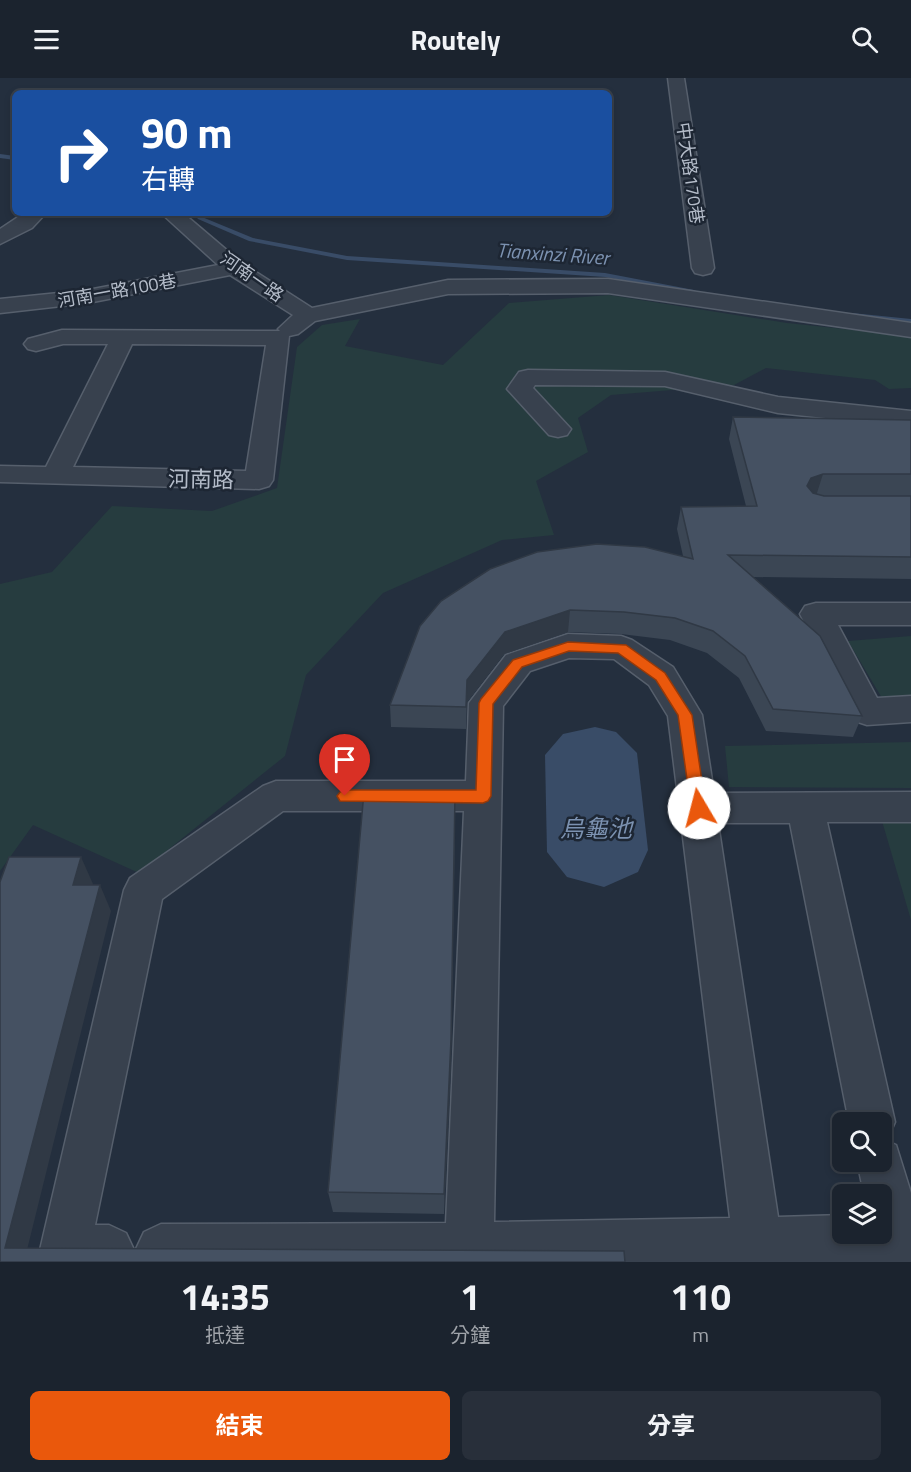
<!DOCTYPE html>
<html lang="zh-TW">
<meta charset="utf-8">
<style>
body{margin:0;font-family:"Titillium Web","Noto Sans TC",sans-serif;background:#282f3a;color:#f1f3f6;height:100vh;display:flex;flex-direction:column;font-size:22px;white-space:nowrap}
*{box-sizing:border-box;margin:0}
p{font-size:20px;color:#a0a4aa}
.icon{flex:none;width:33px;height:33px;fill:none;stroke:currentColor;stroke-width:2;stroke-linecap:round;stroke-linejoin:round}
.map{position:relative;height:1184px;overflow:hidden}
.details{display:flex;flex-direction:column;background:#1b232e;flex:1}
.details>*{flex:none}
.top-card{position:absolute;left:12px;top:12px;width:600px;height:126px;border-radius:9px;box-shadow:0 3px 9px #0003,0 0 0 2px #39404a;background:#1a4fa0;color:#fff;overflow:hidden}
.tools{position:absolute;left:832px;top:1034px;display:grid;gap:12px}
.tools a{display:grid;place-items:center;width:60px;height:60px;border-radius:9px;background:#1b232e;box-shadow:0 3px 9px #0003,0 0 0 2px #39404a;font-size:30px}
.pin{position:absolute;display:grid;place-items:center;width:51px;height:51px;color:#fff;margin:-62px -26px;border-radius:50% 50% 50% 0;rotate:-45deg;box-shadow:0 0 6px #0007}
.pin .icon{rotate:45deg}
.me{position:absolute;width:66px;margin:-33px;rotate:352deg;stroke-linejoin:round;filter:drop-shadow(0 0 4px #0008)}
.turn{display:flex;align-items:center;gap:21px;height:126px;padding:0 30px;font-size:27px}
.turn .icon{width:78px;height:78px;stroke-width:2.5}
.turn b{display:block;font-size:42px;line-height:51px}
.eta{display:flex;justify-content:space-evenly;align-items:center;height:102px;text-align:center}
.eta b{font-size:36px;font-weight:700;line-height:42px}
.action{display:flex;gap:12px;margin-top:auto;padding:12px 30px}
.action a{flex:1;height:69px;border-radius:9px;background:#ea580c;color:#fff;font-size:24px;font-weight:700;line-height:69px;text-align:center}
.action a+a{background:#282f3a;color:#f1f3f6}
header{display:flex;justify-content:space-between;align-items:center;height:78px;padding:0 30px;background:#1b232e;font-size:27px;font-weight:700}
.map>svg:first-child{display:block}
.green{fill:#263c3f}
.water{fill:#394c67}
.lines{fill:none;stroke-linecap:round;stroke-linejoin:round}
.stream{fill:#394c67;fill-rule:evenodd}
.minor-casing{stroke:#565f6c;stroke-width:3}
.minor{fill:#38414e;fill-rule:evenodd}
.wall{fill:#3b4654}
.shaded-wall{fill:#303945}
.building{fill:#455162;stroke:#303945;stroke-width:1.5}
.route{fill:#ea580c;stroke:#983908;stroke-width:1.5}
.labels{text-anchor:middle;stroke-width:5;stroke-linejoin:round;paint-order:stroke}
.far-street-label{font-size:18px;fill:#b4bcc9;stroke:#1d2633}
.far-water-label{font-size:20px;font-style:italic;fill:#7c92b1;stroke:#1d2633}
.street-label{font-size:22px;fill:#b4bcc9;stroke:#1d2633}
.water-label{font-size:24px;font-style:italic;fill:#7c92b1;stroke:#1d2633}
</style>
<header><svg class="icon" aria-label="menu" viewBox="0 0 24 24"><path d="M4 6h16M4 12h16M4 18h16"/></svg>Routely<svg class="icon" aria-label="search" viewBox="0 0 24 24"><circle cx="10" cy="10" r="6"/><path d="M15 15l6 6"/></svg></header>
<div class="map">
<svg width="911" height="1184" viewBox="0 0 911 1184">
<rect width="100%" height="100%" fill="#242f3e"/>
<path class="green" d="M 609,217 L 787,245 L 911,258 L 911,310 L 889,311 L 875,302 L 766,290 L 734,307 L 611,317 L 578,340 L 588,374 L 536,403 L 554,457 L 502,462 L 383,515 L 306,597 L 285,678 L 139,795 L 33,747 L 0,793 L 0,506 L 52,494 L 112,428 L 212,433 L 277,410 L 297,269 L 322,247 L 360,241 L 345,268 L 443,287 L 509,225 Z
M 911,558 L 911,627 L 882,620 L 848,563 Z
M 911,664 L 911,710 L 729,709 L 725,668 Z
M 882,743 L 911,744 L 911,842 Z"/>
<path class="water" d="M 595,649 L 616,654 L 637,675 L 648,772 L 638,794 L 604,809 L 567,799 L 547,774 L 545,677 L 563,656 Z"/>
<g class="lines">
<path class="stream" d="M 0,76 L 15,78 L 15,82 L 0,80 Z
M 193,135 L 199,135 L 202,139 L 253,160 L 347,178 L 605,195 L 694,212 L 698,214 L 694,216 L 605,199 L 347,182 L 249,163 L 198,141 Z
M 852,235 L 911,241 L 911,245 L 855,239 L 851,237 Z"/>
<g class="minor-casing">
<path id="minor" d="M 668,0 L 684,0 L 714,190 L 711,195 L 703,197 L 695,195 L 692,190 Z
M 24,135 L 46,135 L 32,150 L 0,166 L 0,151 Z
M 161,135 L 183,135 L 242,185 L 312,230 L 448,202 L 608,201 L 911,245 L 911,259 L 608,215 L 448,216 L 315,243 L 298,256 L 289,258 L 273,402 L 269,408 L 259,411 L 0,404 L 0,388 L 46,389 L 108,266 L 63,266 L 36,273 L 28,271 L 24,266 L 28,261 L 62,252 L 280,253 L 278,251 L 293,237 L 230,197 L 88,225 L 0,235 L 0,221 L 88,212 L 218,187 ZM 132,266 L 266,267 L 246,393 L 73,389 Z
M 528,292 L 665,294 L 778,319 L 911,333 L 911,349 L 778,335 L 665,308 L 535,307 L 533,310 L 571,351 L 567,357 L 558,359 L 549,357 L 507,311 L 519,294 Z
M 816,525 L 911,525 L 911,547 L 838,547 L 877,620 L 911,618 L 911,644 L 867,647 L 855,643 L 800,536 L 805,528 Z
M 568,556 L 621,558 L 632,562 L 673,589 L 702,637 L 714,715 L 911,714 L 911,744 L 827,744 L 895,1044 L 888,1060 L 885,1062 L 896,1067 L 911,1115 L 911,1184 L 142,1184 L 136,1171 L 144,1154 L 161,1146 L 446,1145 L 464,733 L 283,733 L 162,821 L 95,1147 L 109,1147 L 126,1155 L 134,1172 L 129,1184 L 45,1184 L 40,1172 L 124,812 L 130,800 L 263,708 L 276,703 L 466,703 L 469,625 L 506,577 ZM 569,580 L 614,581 L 649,607 L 668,638 L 730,1140 L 494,1144 L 503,628 L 530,593 ZM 718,745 L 790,745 L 849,1044 L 882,1044 L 882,1083 L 857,1083 L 864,1116 L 882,1116 L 882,1155 L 843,1155 L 843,1137 L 778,1139 Z"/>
</g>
<use href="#minor" class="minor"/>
</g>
<path class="wall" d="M 733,339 L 911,342 L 911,418 L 822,418 L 911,418 L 911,501 L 753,499 L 862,638 L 853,659 L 766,653 L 739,600 L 707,575 L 670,562 L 621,556 L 568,554 L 504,576 L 467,624 L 466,651 L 391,649 L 390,627 L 420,548 L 683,478 L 677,451 L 681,429 L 746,428 L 729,361 Z
M 455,743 L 451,985 L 444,1136 L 333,1134 L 328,1114 Z"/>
<path class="shaded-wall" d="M 823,396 L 816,418 L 805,422 L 807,408 L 811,400 Z
M 570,532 L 568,554 L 504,576 L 467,624 L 466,651 L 467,602 L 505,554 Z
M 455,715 L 451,985 L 444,1136 L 444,1116 Z
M 81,779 L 93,806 L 86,833 L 73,807 Z
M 100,807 L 111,833 L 24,1184 L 5,1170 Z"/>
<path class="building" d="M 733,339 L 911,342 L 911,396 L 823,396 L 811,400 L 807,408 L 813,415 L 824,418 L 911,418 L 911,479 L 728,477 L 820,558 L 862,638 L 773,631 L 745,578 L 713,553 L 675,540 L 624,534 L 570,532 L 505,554 L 467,602 L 466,629 L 390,627 L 420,548 L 441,523 L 490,491 L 537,474 L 597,466 L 645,469 L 693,481 L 681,429 L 757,428 Z
M 364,714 L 455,715 L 451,961 L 444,1116 L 328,1114 Z
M 9,779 L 81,779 L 73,807 L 100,807 L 5,1170 L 624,1173 L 625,1184 L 0,1184 L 0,804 Z"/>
<path class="route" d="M 568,564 L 626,567 L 665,595 L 692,637 L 706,730 L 704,734 L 699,736 L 693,734 L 691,730 L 678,637 L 656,602 L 618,575 L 569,573 L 522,589 L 493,626 L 491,718 L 488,723 L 483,725 L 340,723 L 337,718 L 340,714 L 345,712 L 476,712 L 479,625 L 481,621 L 513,582 Z"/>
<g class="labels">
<g class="far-street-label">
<text transform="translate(690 95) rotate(82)" y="6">中大路170巷</text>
<text transform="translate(252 199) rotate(35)" y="6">河南一路</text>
<text transform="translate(117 213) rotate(-10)" y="6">河南一路100巷</text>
</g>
<g class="far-water-label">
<text transform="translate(553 176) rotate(4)" y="7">Tianxinzi River</text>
</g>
<g class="street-label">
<text transform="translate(201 401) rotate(1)" y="8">河南路</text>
</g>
<g class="water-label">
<text x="596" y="759">烏龜池</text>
</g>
</g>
</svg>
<div class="tools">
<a><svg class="icon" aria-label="search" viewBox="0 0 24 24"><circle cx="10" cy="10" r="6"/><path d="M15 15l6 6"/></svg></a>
<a><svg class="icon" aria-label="layers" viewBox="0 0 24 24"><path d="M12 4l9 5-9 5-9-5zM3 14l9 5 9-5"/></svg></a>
</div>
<div class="pin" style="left:345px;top:718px;background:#d93025"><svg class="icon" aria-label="arrive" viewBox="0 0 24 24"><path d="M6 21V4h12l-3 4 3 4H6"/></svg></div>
<svg class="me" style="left:699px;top:730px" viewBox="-20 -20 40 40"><circle r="19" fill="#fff"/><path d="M0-13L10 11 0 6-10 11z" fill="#ea580c"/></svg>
<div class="top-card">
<div class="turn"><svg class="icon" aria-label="right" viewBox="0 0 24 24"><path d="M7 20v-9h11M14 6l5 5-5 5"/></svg><div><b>90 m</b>右轉</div></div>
</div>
</div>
<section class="details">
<div class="eta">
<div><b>14:35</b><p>抵達</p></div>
<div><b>1</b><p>分鐘</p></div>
<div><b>110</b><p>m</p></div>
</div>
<div class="action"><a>結束</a><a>分享</a></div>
</section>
